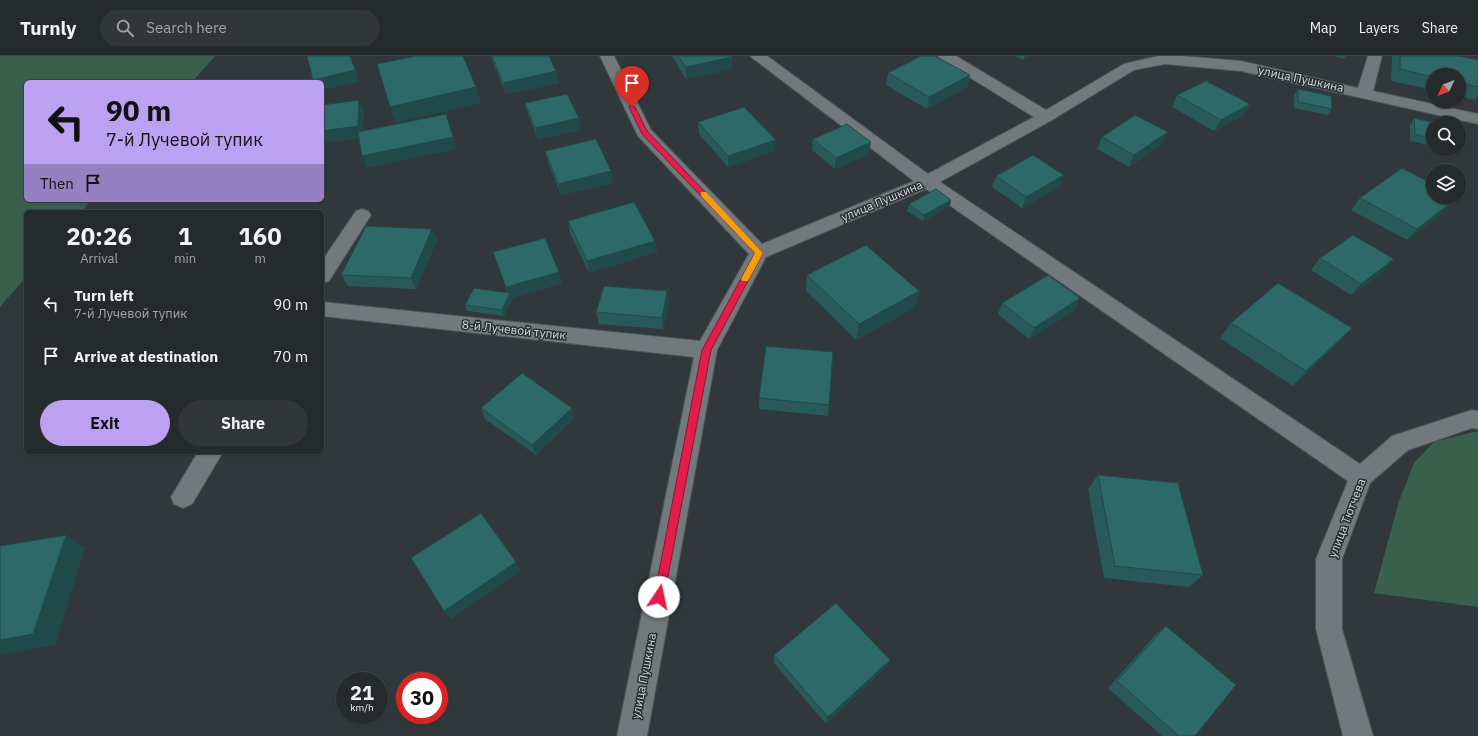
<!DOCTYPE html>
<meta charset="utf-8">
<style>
body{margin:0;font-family:"IBM Plex Sans",sans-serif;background:#313638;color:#f1f3f6;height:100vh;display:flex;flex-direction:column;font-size:15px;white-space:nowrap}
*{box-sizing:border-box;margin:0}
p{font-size:13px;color:#a3a7a9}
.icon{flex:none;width:22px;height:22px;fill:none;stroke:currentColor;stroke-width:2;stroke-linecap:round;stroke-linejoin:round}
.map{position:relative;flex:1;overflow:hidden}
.drawer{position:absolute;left:24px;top:154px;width:300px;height:244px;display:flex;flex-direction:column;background:#252a2c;border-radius:6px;box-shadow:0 1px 3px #0004,0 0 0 1px #424648}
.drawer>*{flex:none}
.guide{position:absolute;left:24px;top:24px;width:300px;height:122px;border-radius:6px;box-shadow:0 1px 3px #0004,0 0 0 1px #424648;background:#bca0f2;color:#111;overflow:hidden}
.needle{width:26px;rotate:227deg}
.fabs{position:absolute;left:1426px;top:12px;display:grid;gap:8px}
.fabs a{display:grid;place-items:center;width:40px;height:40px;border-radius:50%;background:#252a2c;box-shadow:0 1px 3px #0004,0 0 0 1px #424648;font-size:20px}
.speed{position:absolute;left:336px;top:616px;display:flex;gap:8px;font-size:20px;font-weight:700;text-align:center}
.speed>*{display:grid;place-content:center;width:52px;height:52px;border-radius:50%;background:#252a2c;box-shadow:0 1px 3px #0004,0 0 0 1px #424648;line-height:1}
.speed small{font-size:10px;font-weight:400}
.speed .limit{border:6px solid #d22;background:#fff;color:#111}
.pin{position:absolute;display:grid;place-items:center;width:34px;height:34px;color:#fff;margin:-41px -17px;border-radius:50% 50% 50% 0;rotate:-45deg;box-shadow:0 0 4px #0007}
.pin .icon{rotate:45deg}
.me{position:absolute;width:44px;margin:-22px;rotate:11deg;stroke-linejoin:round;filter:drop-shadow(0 0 3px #0008)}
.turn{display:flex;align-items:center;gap:14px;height:84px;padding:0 16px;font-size:18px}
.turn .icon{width:52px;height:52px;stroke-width:2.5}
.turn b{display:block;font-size:28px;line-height:34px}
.then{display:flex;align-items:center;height:38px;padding:0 16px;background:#0003;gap:8px;font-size:15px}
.eta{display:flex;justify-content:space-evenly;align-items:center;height:68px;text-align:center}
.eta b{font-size:24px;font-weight:700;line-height:28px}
.primary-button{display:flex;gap:8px;margin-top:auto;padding:8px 16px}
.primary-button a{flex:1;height:46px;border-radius:24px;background:#bca0f2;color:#111;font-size:16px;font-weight:700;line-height:46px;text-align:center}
.primary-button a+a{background:#313638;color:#f1f3f6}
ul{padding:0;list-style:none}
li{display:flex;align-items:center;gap:12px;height:52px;padding:0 16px}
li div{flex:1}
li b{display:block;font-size:15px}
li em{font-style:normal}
header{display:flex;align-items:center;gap:24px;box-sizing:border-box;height:56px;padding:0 20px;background:#252a2c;border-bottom:1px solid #424648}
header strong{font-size:19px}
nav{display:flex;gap:22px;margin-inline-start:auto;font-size:14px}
.search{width:280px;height:36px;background:#313638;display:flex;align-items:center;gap:10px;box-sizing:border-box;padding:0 14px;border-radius:22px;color:#a3a7a9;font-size:15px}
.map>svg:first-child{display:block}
.green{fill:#38604c}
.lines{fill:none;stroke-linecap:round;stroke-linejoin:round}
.minor-casing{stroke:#4e5457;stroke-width:2}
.minor{fill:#71797c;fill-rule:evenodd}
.wall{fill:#275a59}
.shaded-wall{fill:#204a49}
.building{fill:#2d6968;stroke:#204a49}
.route{fill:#e11d48;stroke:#92132f}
.slow{fill:#f59e0b}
.labels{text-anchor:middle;stroke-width:3;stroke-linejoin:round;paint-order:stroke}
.street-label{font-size:12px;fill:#d7dbde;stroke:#272e31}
</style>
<header>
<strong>Turnly</strong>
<div class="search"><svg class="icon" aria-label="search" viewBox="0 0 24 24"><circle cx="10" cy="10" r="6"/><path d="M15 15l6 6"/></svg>Search here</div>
<nav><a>Map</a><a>Layers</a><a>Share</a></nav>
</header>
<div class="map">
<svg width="1478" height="680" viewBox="0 0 1478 680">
<rect width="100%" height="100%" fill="#31383b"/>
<path class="green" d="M 0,0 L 215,0 L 192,26 L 26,26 L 26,144 L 91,144 L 81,156 L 26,156 L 26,221 L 0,251 Z
M 1478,375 L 1478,551 L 1374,537 L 1399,445 L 1414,407 L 1434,386 Z"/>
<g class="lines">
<g class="minor-casing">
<path id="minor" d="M 600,0 L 614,0 L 651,74 L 762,188 L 914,125 L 750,0 L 767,0 L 928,118 L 1034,61 L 940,3 L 938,0 L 956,0 L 1046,54 L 1124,8 L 1158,0 L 1181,0 L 1241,5 L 1358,32 L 1368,0 L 1382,0 L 1373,35 L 1478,58 L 1478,68 L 1241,15 L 1165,8 L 1134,14 L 1052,64 L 940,126 L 1360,408 L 1392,380 L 1472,354 L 1478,355 L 1478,373 L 1472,372 L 1408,394 L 1370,427 L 1342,503 L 1342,573 L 1373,680 L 1343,680 L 1316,573 L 1316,503 L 1348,425 L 926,133 L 766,201 L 717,294 L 647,680 L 617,680 L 694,301 L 322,260 L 322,246 L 700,285 L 749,198 L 638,80 Z
M 362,153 L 368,155 L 371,159 L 329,225 L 322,227 L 322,205 L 356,155 Z
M 198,396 L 223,396 L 192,448 L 183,452 L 174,448 L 171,441 Z"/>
</g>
<use href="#minor" class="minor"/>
</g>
<path class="wall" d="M 491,0 L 549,0 L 559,27 L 506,38 L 493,7 Z
M 672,0 L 731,0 L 732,13 L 686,23 Z
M 1015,0 L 1030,0 L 1023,4 Z
M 1334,0 L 1346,0 L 1344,3 Z
M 1392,0 L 1458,0 L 1478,4 L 1478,40 L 1475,44 L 1459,40 L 1459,19 L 1433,19 L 1433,34 L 1391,25 Z
M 888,17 L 970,19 L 967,31 L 927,53 L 886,29 Z
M 1298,33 L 1332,53 L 1328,59 L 1294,52 L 1294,39 Z
M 1177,39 L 1250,48 L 1243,60 L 1214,75 L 1172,51 Z
M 525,47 L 581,74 L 538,83 L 528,59 Z
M 1414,62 L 1433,67 L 1433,90 L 1410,85 L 1410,69 Z
M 698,66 L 775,95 L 728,111 L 699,78 Z
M 1102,81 L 1162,88 L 1129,111 L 1097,93 Z
M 813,83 L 869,98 L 835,113 L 812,94 Z
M 545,95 L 613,127 L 561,139 L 548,107 Z
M 996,120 L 1060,131 L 1022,152 L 992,131 Z
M 1360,142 L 1447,153 L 1407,184 L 1351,154 Z
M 909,148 L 950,150 L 923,165 L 907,155 Z
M 568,165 L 655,185 L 657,196 L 589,217 L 570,177 Z
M 432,173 L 437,184 L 416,233 L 348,230 L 341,219 Z
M 493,196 L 562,227 L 512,242 L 512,243 L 504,260 L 467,255 L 465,249 L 508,237 Z
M 1320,202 L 1384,215 L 1351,239 L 1311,214 Z
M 807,219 L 915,251 L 856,284 L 806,235 Z
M 1080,242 L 1075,254 L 1029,283 L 998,258 L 1002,247 Z
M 669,246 L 663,273 L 599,268 L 596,256 Z
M 1231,267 L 1352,272 L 1338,287 L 1293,330 L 1220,282 Z
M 759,342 L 829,349 L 828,360 L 759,353 Z
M 481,352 L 575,362 L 536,399 L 485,363 Z
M 1098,419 L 1203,519 L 1189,531 L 1104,522 L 1088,433 Z
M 1166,570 L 1195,680 L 1162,680 L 1108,632 L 1156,578 Z
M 774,599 L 886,611 L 826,668 L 774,607 Z"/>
<path class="shaded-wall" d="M 350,0 L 351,0 L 359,26 L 322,34 L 322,26 L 314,26 L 313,24 Z
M 1025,0 L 1030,0 L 1023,4 Z
M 732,1 L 732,13 L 686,23 L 686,11 Z
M 556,15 L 559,27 L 506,38 L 503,27 Z
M 970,19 L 967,31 L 927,53 L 929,41 Z
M 476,31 L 481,47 L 396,67 L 390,51 Z
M 359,44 L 364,56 L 363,82 L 322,87 L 322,75 Z
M 1250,48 L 1243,60 L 1214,75 L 1221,64 Z
M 446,58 L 456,93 L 367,112 L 362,100 Z
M 579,62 L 581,74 L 538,83 L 535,72 Z
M 1168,76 L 1162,88 L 1129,111 L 1134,99 Z
M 776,84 L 775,95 L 728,111 L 728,100 Z
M 871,86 L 869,98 L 835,113 L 836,102 Z
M 611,115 L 613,127 L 561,139 L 558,128 Z
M 1064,119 L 1060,131 L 1022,152 L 1026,141 Z
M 1458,141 L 1447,153 L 1407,184 L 1417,173 Z
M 951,144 L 950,150 L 923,165 L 924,159 Z
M 432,173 L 437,184 L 416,233 L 411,222 Z
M 655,185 L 657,196 L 589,217 L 587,205 Z
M 1394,203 L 1384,215 L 1351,239 L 1361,228 Z
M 559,216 L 562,227 L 512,242 L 512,243 L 504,260 L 502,254 L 509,240 L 506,231 Z
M 667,235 L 669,246 L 663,273 L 662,262 Z
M 919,235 L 915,251 L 856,284 L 859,268 Z
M 1080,242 L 1075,254 L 1029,283 L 1034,272 Z
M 1352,272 L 1338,287 L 1293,330 L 1306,315 Z
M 572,352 L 575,362 L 536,399 L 532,389 Z
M 66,479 L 85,492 L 55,589 L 0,599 L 0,584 Z
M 516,506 L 521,515 L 451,563 L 444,555 Z
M 890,604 L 886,611 L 826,668 L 828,661 Z"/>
<path class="building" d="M 307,0 L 350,0 L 355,14 L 313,24 Z
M 416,0 L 463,0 L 476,31 L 390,51 L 377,8 Z
M 492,0 L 549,0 L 556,15 L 503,27 Z
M 678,0 L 731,0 L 732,1 L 686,11 Z
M 921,0 L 935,0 L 970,19 L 929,41 L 888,17 Z
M 1400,0 L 1458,0 L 1478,4 L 1478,31 L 1459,26 L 1459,19 L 1433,19 L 1433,21 L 1400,13 Z
M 1206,25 L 1250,48 L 1221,64 L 1177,39 Z
M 1298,33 L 1331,40 L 1332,53 L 1298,46 Z
M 567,38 L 579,62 L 535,72 L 525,47 Z
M 359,44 L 358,70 L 322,75 L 322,49 Z
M 744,51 L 776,84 L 728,100 L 698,66 Z
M 446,58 L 453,81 L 362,100 L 358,76 Z
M 1135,59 L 1168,76 L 1134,99 L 1102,81 Z
M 1414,62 L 1434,67 L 1433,67 L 1433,83 L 1415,78 Z
M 847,68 L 871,86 L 836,102 L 813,83 Z
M 596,83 L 611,115 L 558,128 L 545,95 Z
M 1033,99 L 1064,119 L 1026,141 L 996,120 Z
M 1402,112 L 1433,128 L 1433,141 L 1458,141 L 1417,173 L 1360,142 Z
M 936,133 L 951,144 L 924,159 L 909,148 Z
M 634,146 L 655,185 L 587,205 L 568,165 Z
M 366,170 L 432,173 L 411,222 L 341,219 Z
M 1353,179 L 1394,203 L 1361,228 L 1320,202 Z
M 545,182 L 559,216 L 506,231 L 493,196 Z
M 866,189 L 919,235 L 859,268 L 807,219 Z
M 1048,219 L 1080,242 L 1034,272 L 1002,247 Z
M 1278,227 L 1352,272 L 1306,315 L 1231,267 Z
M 604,230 L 667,235 L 662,262 L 596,256 Z
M 474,232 L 510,237 L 502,254 L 465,249 Z
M 766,290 L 833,296 L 829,349 L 759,342 Z
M 522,317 L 572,352 L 532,389 L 481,352 Z
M 1098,419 L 1178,427 L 1203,519 L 1115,510 Z
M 481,457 L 516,506 L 444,555 L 411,502 Z
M 66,479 L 33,578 L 0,584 L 0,490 Z
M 836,547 L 890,604 L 828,661 L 774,599 Z
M 1166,570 L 1236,629 L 1195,680 L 1179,680 L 1117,625 Z"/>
<path class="route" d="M 630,49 L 635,51 L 647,75 L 763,197 L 711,294 L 664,541 L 663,545 L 659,546 L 655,545 L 654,541 L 702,294 L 755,197 L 642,78 L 629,51 Z"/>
<path class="slow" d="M 701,136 L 706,136 L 763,197 L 748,225 L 742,225 L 741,223 L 755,197 L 701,140 Z"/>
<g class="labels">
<g class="street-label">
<text transform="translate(1301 23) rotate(12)" y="4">улица Пушкина</text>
<text transform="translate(882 145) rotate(-23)" y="4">улица Пушкина</text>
<text transform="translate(514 274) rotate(6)" y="4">8-й Лучевой тупик</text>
<text transform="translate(1347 462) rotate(-69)" y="4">улица Тютчева</text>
<text transform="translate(644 620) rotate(-79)" y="4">улица Пушкина</text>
</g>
</g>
</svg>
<div class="fabs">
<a><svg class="needle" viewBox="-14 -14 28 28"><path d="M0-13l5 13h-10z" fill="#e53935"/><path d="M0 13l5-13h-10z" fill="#a3a7a9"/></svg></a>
<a><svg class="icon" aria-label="search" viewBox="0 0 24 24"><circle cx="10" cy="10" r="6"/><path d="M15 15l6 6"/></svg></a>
<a><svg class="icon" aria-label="layers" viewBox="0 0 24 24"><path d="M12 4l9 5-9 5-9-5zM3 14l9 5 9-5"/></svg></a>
</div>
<div class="speed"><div>21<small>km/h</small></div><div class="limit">30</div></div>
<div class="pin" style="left:632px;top:51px;background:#d93025"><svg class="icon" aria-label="arrive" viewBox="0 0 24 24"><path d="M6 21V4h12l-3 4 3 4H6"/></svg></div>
<svg class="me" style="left:659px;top:541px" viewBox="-20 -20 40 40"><circle r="19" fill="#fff"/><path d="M0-13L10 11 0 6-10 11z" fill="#e11d48"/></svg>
<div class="guide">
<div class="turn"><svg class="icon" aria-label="left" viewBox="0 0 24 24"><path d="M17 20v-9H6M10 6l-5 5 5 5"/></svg><div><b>90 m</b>7-й Лучевой тупик</div></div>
<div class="then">Then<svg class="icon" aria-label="arrive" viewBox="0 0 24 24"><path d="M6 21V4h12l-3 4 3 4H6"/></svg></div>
</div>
<section class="drawer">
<div class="eta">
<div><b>20:26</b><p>Arrival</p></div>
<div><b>1</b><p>min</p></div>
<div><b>160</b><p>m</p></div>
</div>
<ul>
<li><svg class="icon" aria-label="left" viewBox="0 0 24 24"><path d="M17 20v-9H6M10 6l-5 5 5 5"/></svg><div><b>Turn left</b><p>7-й Лучевой тупик</p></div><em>90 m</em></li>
<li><svg class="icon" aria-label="arrive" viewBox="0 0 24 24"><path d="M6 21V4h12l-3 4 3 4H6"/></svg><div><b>Arrive at destination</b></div><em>70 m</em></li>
</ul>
<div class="primary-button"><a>Exit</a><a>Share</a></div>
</section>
</div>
